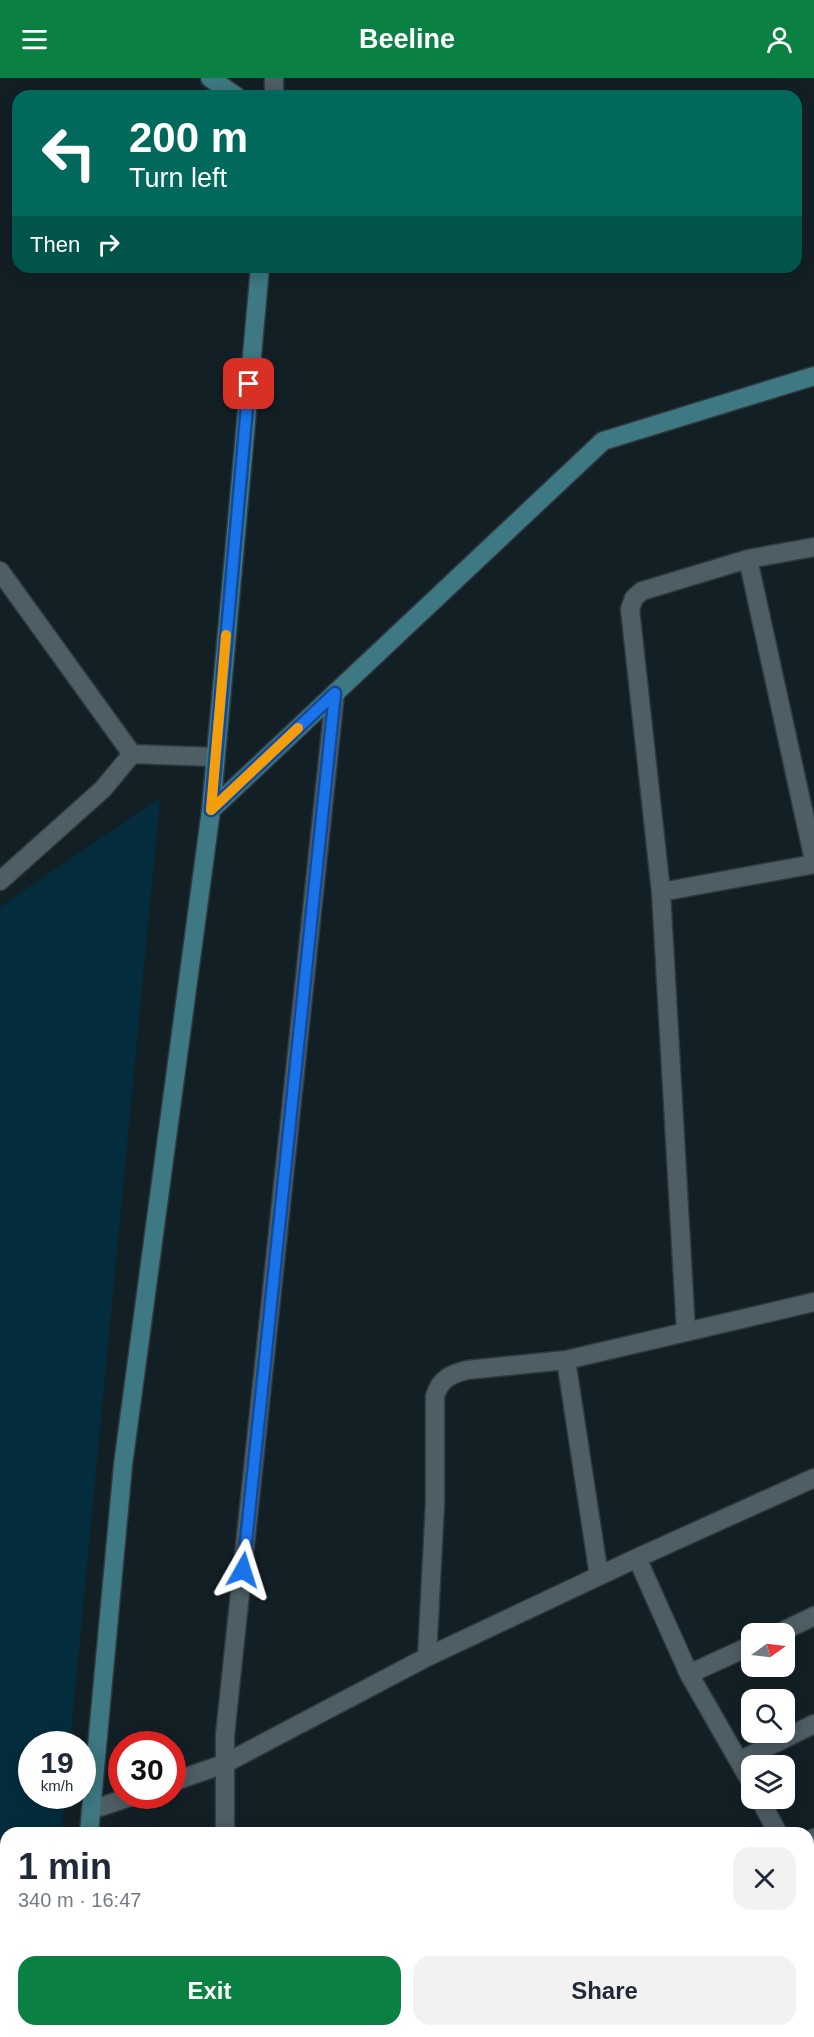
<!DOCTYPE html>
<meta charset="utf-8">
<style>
body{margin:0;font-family:Arial,sans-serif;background:#f2f2f3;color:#1f2937;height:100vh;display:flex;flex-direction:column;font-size:22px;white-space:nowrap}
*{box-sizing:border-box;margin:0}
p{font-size:20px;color:#747a83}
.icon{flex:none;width:33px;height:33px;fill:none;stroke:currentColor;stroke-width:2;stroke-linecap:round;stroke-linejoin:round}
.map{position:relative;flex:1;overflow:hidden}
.drawer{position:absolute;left:0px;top:1749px;width:814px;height:210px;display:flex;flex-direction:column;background:#fff;border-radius:18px 18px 0 0;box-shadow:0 3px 15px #0003}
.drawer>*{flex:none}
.hud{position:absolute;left:12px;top:12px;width:790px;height:183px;border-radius:18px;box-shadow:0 3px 15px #0003;background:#00695c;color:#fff;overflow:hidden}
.needle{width:39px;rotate:76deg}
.tools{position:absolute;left:741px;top:1545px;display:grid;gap:12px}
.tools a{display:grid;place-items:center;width:54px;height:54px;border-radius:12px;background:#fff;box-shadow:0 3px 15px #0003;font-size:30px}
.speed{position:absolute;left:18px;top:1653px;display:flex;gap:12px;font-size:30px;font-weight:700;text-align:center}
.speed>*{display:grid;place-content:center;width:78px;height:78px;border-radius:50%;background:#fff;box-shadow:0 3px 15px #0003;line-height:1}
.speed small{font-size:15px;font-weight:400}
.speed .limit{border:9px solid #d22;background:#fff;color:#111}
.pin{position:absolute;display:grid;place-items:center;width:51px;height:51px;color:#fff;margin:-26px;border-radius:12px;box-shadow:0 3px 9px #0006}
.me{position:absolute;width:66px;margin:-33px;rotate:6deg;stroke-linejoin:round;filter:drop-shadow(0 0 4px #0008)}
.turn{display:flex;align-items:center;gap:21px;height:126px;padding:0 18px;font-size:27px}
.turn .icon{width:78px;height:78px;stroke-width:2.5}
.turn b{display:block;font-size:42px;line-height:51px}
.then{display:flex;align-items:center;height:57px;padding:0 18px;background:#0003;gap:12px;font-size:22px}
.round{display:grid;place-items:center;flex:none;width:63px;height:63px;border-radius:18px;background:#f2f2f3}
.head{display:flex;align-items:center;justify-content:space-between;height:102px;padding:0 18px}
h1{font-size:36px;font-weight:700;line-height:45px}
.button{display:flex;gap:12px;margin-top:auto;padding:12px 18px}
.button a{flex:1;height:69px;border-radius:18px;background:#0b8043;color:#fff;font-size:24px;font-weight:700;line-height:69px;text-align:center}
.button a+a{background:#f2f2f3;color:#1f2937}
header{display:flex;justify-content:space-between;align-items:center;height:78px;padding:0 18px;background:#0b8043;color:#fff;font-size:27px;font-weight:700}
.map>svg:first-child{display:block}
.green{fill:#032d3d}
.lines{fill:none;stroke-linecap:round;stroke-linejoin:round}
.street-casing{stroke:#30393e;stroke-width:21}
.secondary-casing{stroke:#30393e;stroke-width:21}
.street{stroke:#4e5e65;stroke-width:18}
.secondary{stroke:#3e7882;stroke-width:18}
.route-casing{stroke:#114b97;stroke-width:15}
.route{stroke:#1a73e8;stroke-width:10}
.slow{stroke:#f59e0b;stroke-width:10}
</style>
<header><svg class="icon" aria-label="menu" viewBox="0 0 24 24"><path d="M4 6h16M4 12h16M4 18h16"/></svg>Beeline<svg class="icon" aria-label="person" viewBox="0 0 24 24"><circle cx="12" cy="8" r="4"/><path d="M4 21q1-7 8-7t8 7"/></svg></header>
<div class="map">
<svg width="814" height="1959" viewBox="0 0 814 1959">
<rect width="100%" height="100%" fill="#122026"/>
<path class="green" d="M 160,720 L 70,1666 L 32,1666 L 32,1718 L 65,1718 L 62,1755 L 6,1755 L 6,1953 L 43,1953 L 42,1959 L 0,1959 L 0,829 Z"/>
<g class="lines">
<g class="street-casing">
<path id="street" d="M 274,18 L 274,0
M 748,481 L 814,782
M 0,493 L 132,676 L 214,679
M 0,803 L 103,711 L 132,676
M 661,814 L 814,786
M 686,1254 L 661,814 L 630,531 L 634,520 L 642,513 L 748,481 L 814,469
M 566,1282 L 599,1498
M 637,1480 L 689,1596 L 752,1706
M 777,1556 L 814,1538
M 427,1579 L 435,1425 L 435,1318 C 440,1301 451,1296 467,1292 L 566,1282 L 814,1224
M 689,1596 L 752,1567
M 739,1683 L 814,1646
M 172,1704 L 224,1686 L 427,1579 L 637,1480 L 814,1400
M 759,1720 L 778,1755
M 91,1732 L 133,1718
M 225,1755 L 225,1657 L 335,615
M 808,1763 L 814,1760
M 808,1812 L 814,1823
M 808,1882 L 814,1880
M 255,1953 L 258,1959
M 766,1953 L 770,1959
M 640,1959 L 654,1953"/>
</g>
<g class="secondary-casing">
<path id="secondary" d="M 210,0 L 236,18
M 211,732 L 603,363 L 814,298
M 89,1755 L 123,1387 L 211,732 L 260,189
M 71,1959 L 71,1953"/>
</g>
<use href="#street" class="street"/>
<use href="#secondary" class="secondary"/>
</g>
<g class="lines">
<g class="route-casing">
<path id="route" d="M 243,1492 L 335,615 L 211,732 L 249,306"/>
</g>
<use href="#route" class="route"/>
<path class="slow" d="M 226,557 L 211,732 L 298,650"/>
</g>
</svg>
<div class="tools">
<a><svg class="needle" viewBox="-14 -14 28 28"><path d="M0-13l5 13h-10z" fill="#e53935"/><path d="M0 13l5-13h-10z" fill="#747a83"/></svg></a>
<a><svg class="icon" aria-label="search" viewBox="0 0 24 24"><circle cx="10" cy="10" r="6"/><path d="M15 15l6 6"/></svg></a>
<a><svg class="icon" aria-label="layers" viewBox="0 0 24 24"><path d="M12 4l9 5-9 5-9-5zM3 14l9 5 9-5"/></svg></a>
</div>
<div class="speed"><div>19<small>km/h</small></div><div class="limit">30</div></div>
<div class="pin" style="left:249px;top:306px;background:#d93025"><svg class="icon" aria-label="arrive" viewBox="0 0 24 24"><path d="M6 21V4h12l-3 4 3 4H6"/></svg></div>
<svg class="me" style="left:243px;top:1492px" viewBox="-20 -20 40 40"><path d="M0-17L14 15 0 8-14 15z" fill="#1a73e8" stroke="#fff" stroke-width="4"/></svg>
<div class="hud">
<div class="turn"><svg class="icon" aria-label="left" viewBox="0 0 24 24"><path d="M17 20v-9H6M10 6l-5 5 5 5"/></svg><div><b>200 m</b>Turn left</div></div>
<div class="then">Then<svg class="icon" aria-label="right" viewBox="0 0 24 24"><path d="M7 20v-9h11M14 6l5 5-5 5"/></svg></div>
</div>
<section class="drawer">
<div class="head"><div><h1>1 min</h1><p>340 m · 16:47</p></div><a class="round"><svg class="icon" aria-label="close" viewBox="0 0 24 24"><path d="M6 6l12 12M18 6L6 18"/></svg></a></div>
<div class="button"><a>Exit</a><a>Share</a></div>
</section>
</div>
